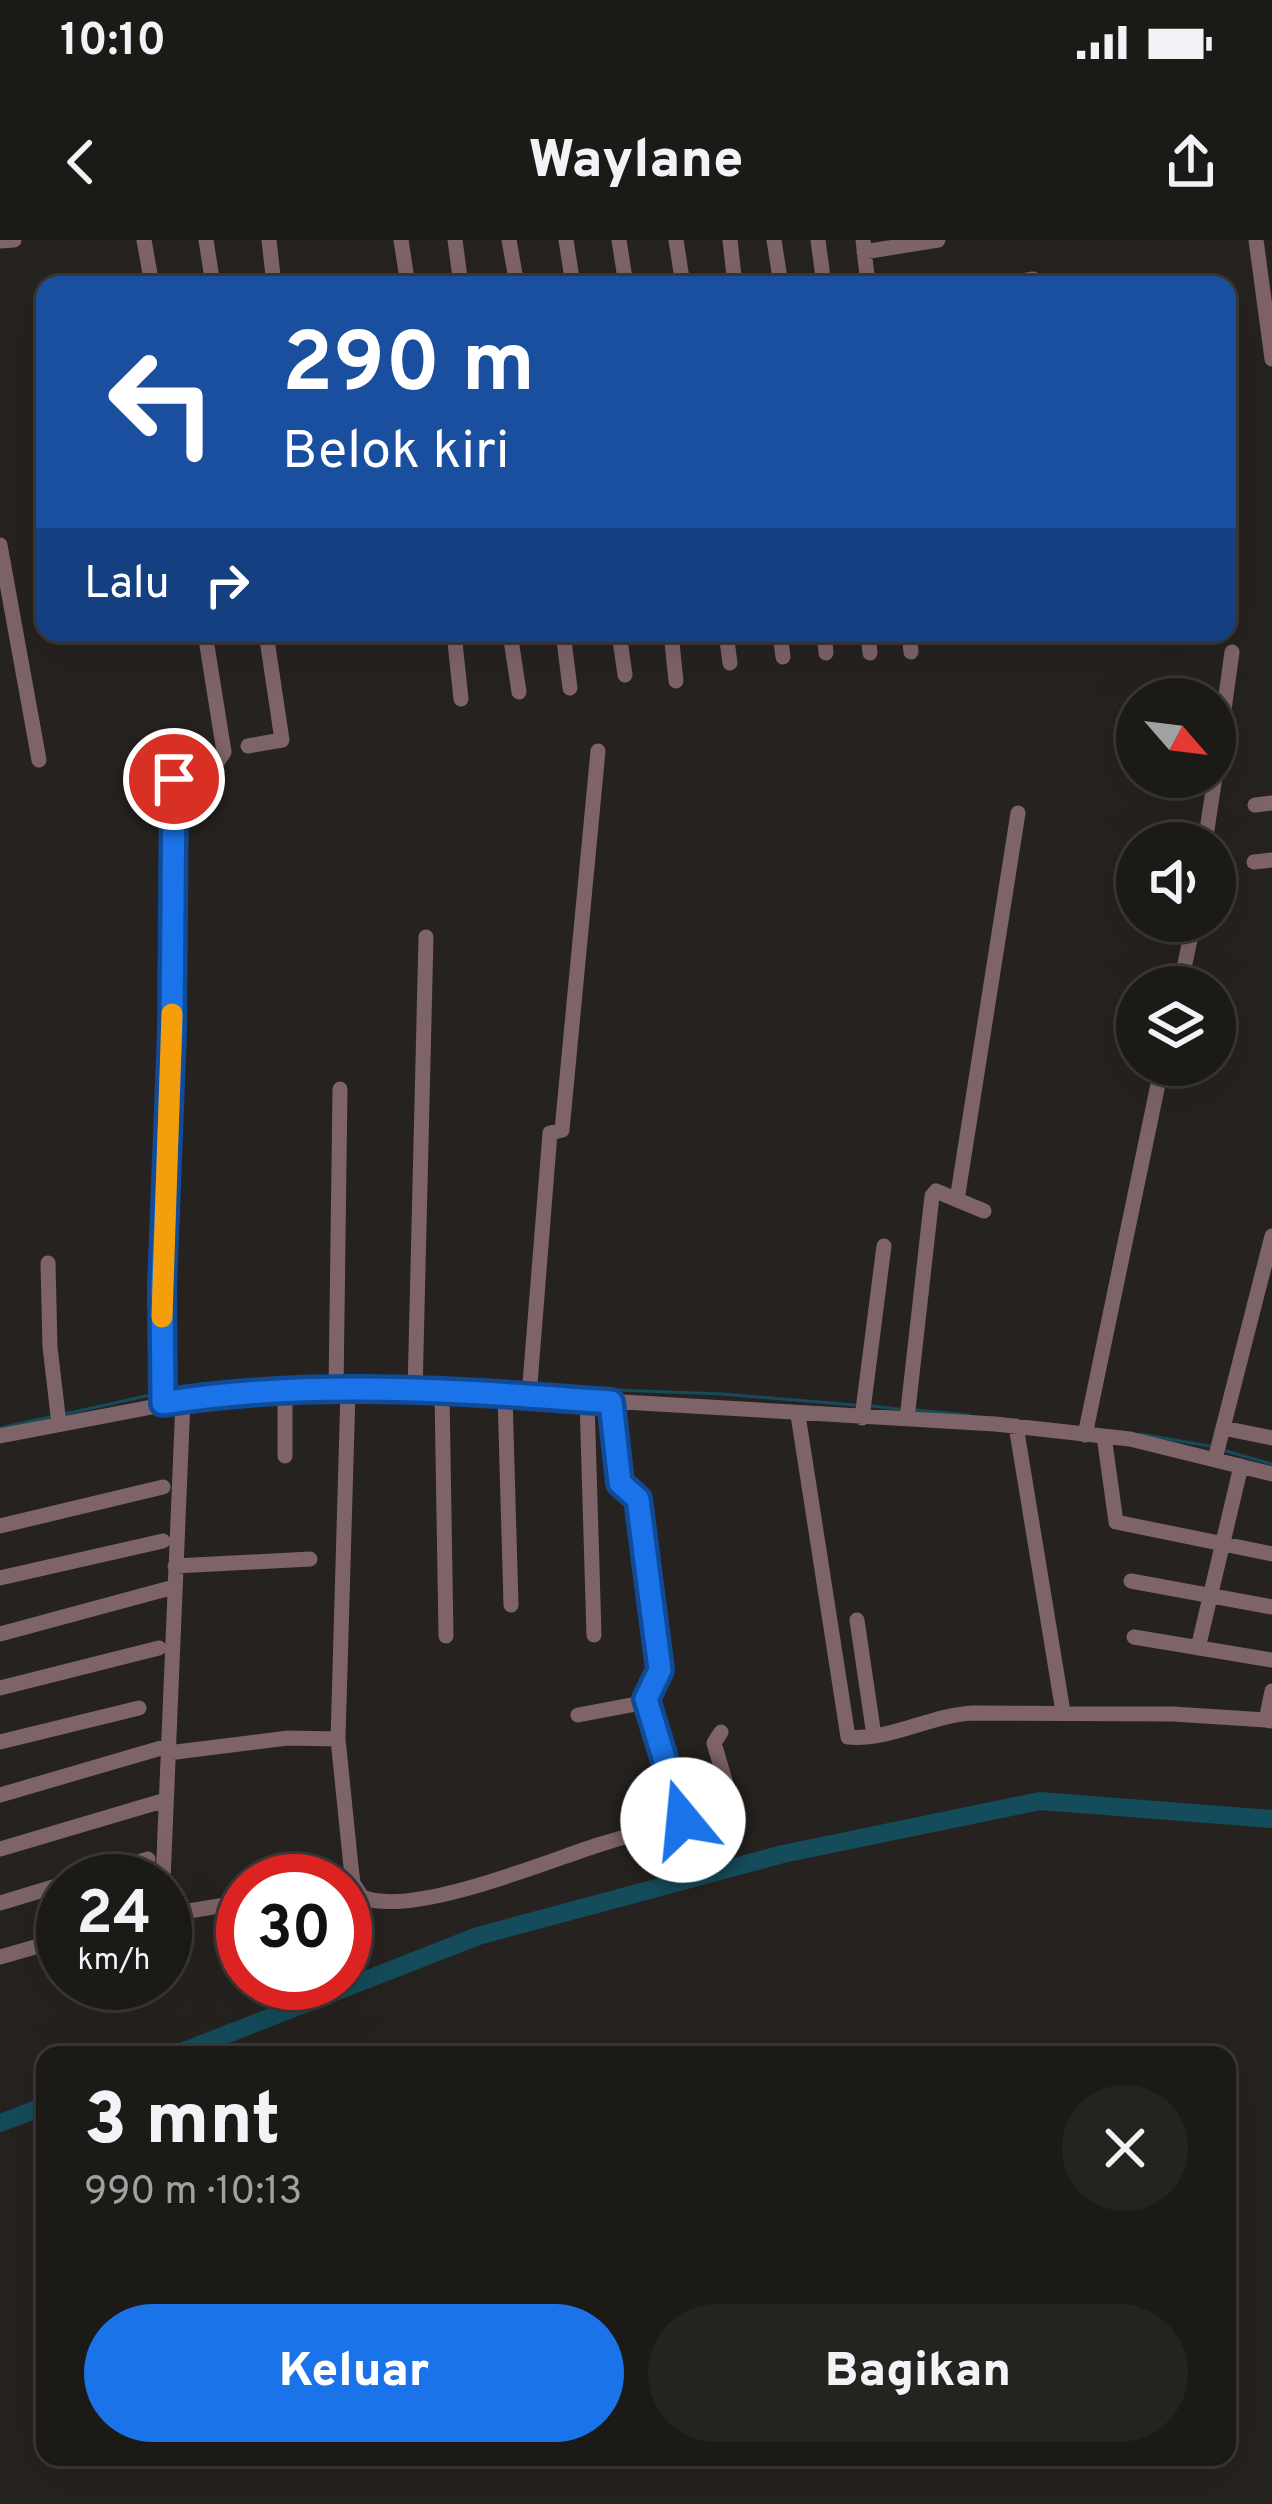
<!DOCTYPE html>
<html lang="id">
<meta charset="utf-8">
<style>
body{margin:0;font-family:Overpass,sans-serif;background:#252320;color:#f1f3f6;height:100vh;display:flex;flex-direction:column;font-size:45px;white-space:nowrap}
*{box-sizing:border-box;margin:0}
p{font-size:39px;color:#a0a1a1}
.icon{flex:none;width:66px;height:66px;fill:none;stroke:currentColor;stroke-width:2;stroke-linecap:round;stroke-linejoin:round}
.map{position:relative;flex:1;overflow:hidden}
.side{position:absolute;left:36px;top:1806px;width:1200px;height:420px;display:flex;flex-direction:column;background:#1c1a17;border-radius:24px;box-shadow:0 12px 48px #0002,0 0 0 3px #3a3836}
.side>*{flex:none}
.guide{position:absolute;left:36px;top:36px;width:1200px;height:366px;border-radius:24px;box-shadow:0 12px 48px #0002,0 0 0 3px #3a3836;background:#1a4fa0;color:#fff;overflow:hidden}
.needle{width:78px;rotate:118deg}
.buttons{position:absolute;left:1116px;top:438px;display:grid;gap:24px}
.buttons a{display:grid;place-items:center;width:120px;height:120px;border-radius:50%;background:#1c1a17;box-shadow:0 12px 48px #0002,0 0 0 3px #3a3836;font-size:60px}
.speed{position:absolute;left:36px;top:1614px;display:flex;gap:24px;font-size:60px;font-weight:700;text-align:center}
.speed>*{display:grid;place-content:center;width:156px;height:156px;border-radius:50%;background:#1c1a17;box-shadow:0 12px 48px #0002,0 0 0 3px #3a3836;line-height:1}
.speed small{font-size:30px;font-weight:400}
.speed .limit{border:18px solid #d22;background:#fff;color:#111}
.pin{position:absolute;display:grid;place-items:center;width:102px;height:102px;color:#fff;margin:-51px;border:6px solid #fff;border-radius:50%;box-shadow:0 3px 12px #0007}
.me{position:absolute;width:132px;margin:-66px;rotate:343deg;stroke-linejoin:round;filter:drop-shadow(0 0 9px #0008)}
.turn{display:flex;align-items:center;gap:42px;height:252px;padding:0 48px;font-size:54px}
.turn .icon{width:156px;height:156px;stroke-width:2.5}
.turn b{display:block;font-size:84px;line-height:102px}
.then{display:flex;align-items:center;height:114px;padding:0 48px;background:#0003;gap:24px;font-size:45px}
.round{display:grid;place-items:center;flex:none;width:126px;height:126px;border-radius:63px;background:#252320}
.overview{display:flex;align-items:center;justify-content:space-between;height:204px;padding:0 48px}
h1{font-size:72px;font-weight:800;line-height:90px}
.action{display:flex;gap:24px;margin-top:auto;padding:24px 48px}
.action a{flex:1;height:138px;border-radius:72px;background:#1a73e8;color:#fff;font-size:48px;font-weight:800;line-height:138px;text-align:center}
.action a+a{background:#252320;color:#f1f3f6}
.status{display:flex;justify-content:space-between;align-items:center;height:84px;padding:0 60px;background:#1c1a17;direction:ltr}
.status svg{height:33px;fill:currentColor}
header{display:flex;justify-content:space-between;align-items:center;height:156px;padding:0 48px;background:#1c1a17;font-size:54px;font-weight:800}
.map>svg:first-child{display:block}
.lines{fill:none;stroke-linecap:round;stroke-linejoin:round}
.stream{stroke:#144c5b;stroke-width:3}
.river{stroke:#144c5b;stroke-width:18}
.minor{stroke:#7e6469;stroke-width:15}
.route-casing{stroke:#114b97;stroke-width:30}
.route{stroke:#1a73e8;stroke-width:21}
.slow{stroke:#f59e0b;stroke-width:21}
</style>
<div class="status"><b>10:10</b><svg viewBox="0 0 49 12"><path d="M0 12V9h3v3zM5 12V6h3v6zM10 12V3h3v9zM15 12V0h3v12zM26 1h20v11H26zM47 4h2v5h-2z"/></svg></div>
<header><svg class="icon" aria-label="back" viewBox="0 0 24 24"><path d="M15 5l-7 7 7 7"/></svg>Waylane<svg class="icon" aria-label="share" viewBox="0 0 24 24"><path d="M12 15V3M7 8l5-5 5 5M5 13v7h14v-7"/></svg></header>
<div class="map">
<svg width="1272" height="2264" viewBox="0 0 1272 2264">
<rect width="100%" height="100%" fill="#26221f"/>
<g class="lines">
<path class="stream" d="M 344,1141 L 406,1142
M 422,1142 L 526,1146
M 536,1147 L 722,1154 L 855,1165
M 171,1151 L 200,1144 L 328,1141
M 871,1166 L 899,1169
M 916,1170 L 969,1175
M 65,1174 L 155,1154
M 0,1188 L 50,1177
M 1140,1194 L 1209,1206
M 1226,1211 L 1272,1224"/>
<path class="river" d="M 174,1815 L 478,1696 L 783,1614 L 1040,1561 L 1272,1579
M 0,1883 L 45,1866"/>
<path class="minor" d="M 144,0 L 152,45
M 206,0 L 213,45
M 269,0 L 274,45
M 401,0 L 408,45
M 455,0 L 461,45
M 509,0 L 517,45
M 566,0 L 573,45
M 619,0 L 626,45
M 676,0 L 683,45
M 730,0 L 735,45
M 774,0 L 781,45
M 818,0 L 824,45
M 863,0 L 868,45
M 1256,0 L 1272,119
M 0,1 L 14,0
M 864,12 L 938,0
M 1000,45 L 1033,39
M 0,305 L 39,520
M 454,393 L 461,459
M 510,393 L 519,452
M 563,393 L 570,448
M 619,393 L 625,435
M 671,393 L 676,441
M 726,393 L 730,423
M 780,393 L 783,417
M 824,393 L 826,413
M 868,393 L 870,413
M 909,393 L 911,412
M 248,506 L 282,500 L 266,393
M 1215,535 L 1232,412
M 1255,565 L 1272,563
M 1205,603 L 1215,537
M 1254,622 L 1272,620
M 1180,747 L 1194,681
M 957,960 L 1018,573
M 48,1023 L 50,1107 L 59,1184
M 336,1151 L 340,849
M 348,1151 L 338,1499 L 351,1627 L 353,1643 L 362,1657 C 411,1678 545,1622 598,1605 C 640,1592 682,1580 725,1572 L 727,1547 L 714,1503 L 721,1492
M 415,1152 L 426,697
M 442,1153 L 446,1396
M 505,1155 L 511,1365
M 529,1156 L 550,893 L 562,890 L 598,511
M 587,1160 L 594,1395
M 611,1162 L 620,1243 L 638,1259 L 660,1430 L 646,1459 L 683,1580
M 163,1163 L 162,1047 L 172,792 L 174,539 L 177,533 L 218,521 L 224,512 L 205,393
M 798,1175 L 848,1497 C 889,1501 931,1475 973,1473 L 1173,1474 L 1266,1480
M 862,1178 L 884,1006
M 907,1179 L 932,956 L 936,951 L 984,971
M 1016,1186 L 1063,1472
M 1223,1188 L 1272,1198
M 1085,1195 L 1162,825
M 0,1196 L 220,1154 L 300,1150 L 505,1155 L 995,1184 L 1130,1199 L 1272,1234
M 1104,1196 L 1116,1282 L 1272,1314
M 285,1216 L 285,1151
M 1215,1219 L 1272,996
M 0,1286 L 163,1247
M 175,1326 L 310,1319
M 0,1338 L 163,1301
M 1131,1341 L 1272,1367
M 857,1380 L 874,1496
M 0,1394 L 174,1347
M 1134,1397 L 1272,1420
M 1198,1408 L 1241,1226
M 0,1448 L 159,1408
M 1272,1451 L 1266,1480 L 1272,1481
M 578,1475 L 647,1462
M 0,1502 L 139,1468
M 168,1513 L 288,1498 L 338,1499
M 0,1555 L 168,1506
M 0,1609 L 159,1562
M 74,1641 L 148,1619
M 163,1641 L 183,1160
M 0,1663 L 63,1644
M 165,1675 L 243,1662
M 0,1717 L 63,1699"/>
</g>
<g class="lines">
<g class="route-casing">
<path id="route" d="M 174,539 L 172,792 L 162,1047 L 163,1163 C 309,1139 463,1151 611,1162 L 620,1243 L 638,1259 L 660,1430 L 646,1459 L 683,1580"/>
</g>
<use href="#route" class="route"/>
<path class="slow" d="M 162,1077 L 172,774"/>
</g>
</svg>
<div class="buttons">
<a><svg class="needle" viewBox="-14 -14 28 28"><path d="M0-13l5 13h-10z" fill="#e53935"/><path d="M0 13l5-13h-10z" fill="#a0a1a1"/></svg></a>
<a><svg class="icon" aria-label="sound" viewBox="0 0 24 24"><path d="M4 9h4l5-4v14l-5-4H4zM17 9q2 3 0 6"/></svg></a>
<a><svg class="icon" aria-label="layers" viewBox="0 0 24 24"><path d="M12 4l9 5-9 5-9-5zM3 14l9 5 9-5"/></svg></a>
</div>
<div class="speed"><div>24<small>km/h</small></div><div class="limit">30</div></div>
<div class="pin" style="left:174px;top:539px;background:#d93025"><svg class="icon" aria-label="arrive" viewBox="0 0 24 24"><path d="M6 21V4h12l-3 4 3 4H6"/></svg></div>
<svg class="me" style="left:683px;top:1580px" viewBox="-20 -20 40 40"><circle r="19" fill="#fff"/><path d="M0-13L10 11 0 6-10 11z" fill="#1a73e8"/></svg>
<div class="guide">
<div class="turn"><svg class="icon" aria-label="left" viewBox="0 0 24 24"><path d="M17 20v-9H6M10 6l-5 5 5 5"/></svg><div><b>290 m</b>Belok kiri</div></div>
<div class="then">Lalu<svg class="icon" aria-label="right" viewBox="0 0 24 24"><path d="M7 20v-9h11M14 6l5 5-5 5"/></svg></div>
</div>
<section class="side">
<div class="overview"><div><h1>3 mnt</h1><p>990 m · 10:13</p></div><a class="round"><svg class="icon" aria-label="close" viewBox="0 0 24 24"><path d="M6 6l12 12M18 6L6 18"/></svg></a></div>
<div class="action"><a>Keluar</a><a>Bagikan</a></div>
</section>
</div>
